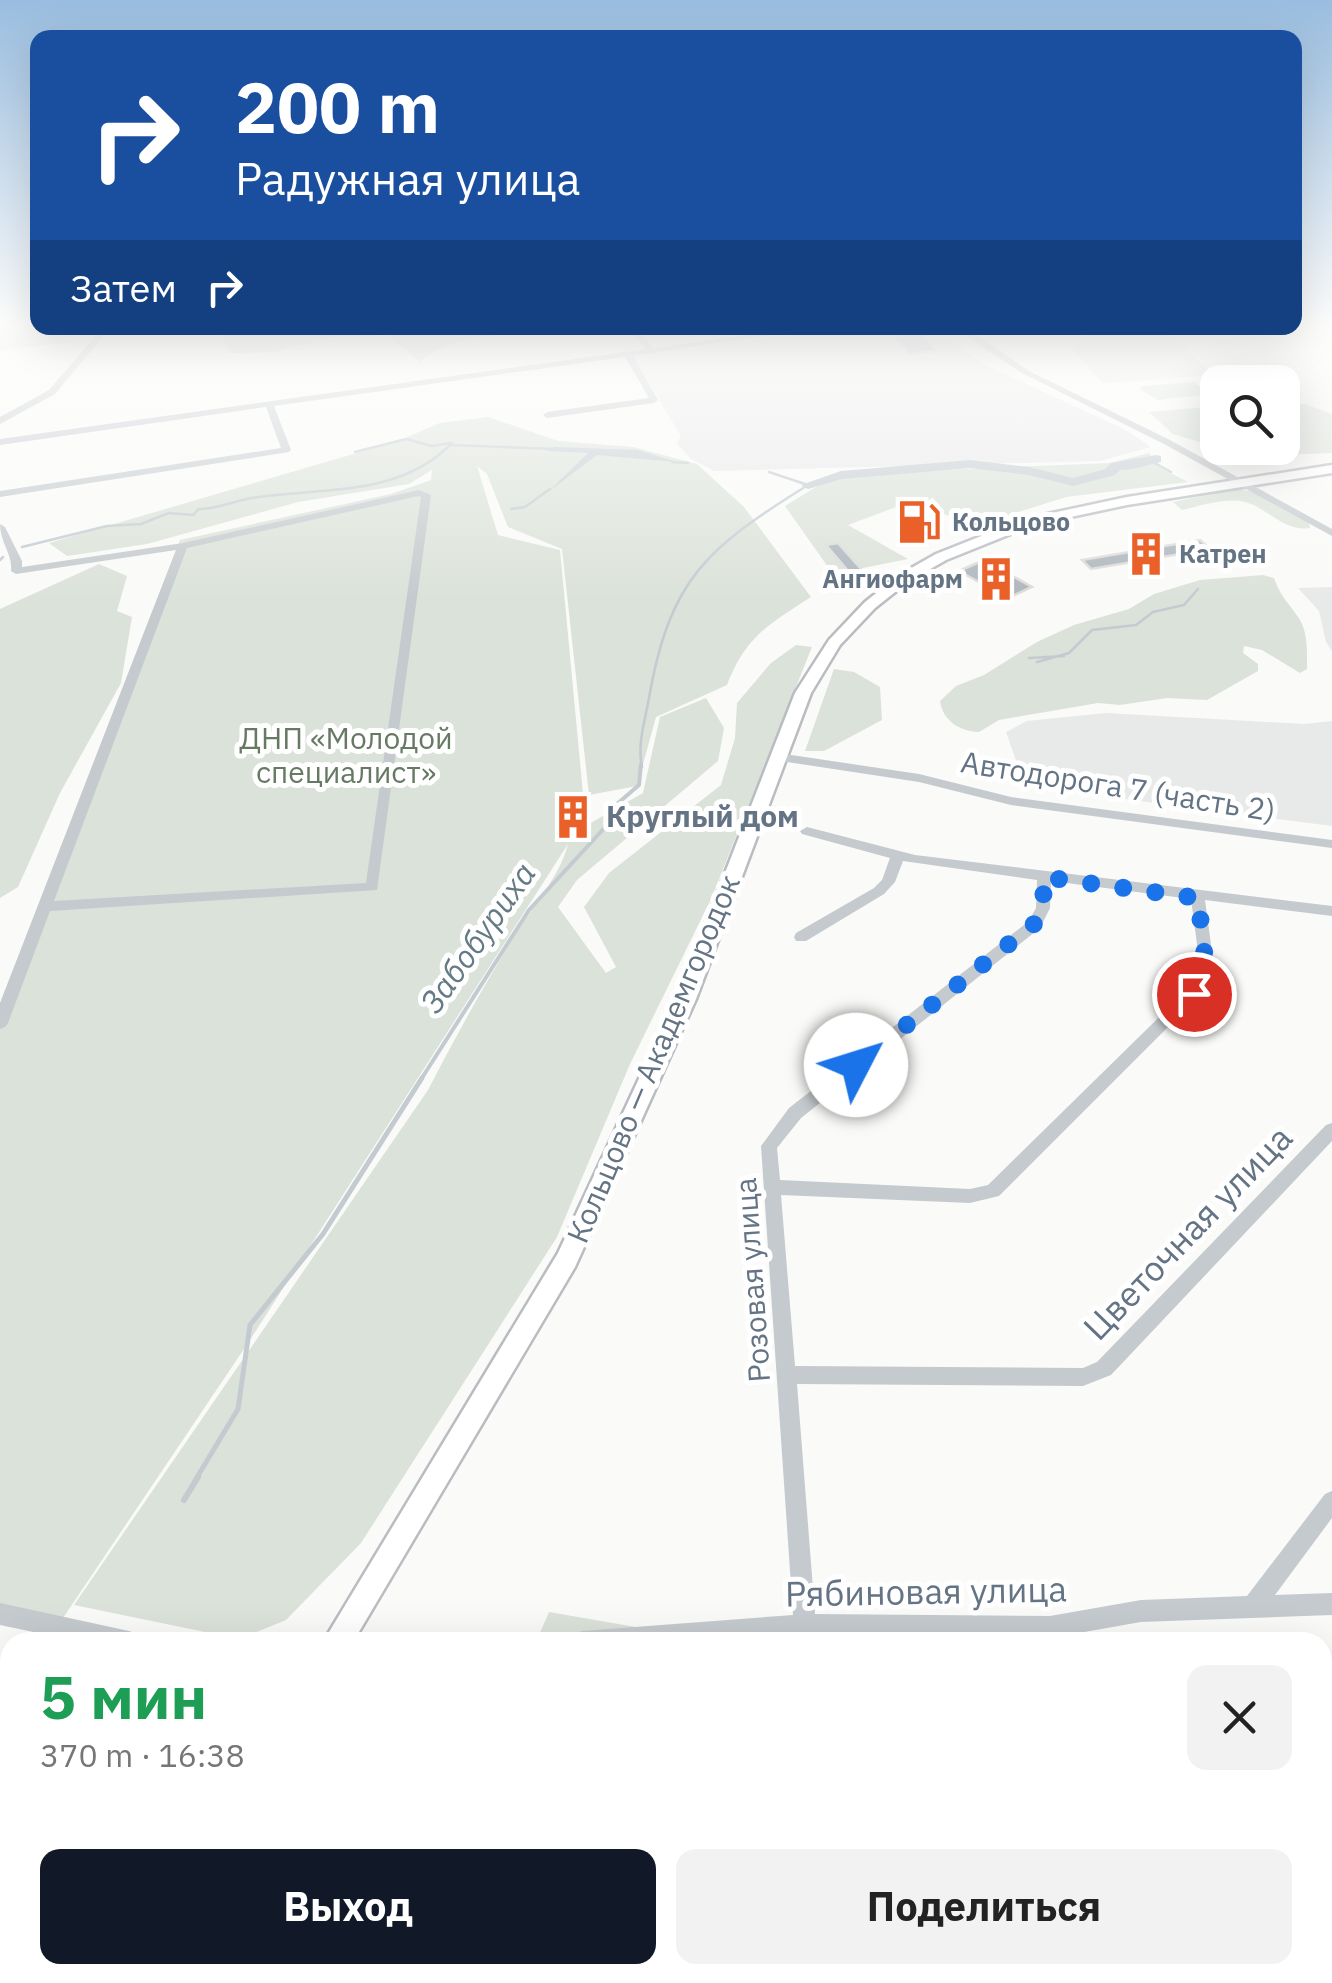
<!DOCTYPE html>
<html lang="ru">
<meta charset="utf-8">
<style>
body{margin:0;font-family:"IBM Plex Sans",sans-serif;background:#f2f2f2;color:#222;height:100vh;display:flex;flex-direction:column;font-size:38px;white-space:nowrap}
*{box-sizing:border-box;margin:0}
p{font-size:32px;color:#767676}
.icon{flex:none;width:55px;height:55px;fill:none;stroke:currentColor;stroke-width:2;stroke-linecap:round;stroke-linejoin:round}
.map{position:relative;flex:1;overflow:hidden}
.side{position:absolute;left:0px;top:1632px;width:1332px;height:352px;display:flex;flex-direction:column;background:#fff;border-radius:30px 30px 0 0;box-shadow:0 10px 40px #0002}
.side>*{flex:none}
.top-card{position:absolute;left:30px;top:30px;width:1272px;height:305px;border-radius:20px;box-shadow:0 10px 40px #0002;background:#1a4fa0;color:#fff;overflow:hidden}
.fabs{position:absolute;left:1200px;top:365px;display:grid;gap:20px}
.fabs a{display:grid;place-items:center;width:100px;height:100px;border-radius:20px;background:#fff;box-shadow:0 10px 40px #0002;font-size:50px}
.pin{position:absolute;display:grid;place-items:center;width:85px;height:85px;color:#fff;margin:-42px;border:5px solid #fff;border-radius:50%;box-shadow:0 2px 10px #0007}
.me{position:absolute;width:110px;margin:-55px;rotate:50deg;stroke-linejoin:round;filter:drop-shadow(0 0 8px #0008)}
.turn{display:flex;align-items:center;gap:35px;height:210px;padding:0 40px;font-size:45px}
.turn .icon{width:130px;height:130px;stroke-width:2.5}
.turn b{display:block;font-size:70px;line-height:85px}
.then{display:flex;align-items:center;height:95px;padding:0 40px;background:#0003;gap:20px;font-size:38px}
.round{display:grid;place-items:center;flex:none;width:105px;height:105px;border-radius:20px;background:#f2f2f2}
.headline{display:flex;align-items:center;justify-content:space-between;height:170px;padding:0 40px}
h1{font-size:60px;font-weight:700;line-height:75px;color:#1e9e55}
.button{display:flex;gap:20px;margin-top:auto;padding:20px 40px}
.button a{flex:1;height:115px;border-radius:20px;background:#111827;color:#fff;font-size:40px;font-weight:700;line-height:115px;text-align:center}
.button a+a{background:#f2f2f2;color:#222}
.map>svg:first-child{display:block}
.built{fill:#e8e9e9}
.green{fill:#dbe2d9}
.water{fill:#c3cbd1}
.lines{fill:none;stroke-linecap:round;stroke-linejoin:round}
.stream-far3{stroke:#c3cbd1;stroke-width:2.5}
.stream-far2{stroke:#c3cbd1;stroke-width:4}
.stream-far1{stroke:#c3cbd1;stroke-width:5}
.stream{stroke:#c3cbd1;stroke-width:6}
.river{fill:#c3cbd1;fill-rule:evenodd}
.building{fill:#aeb6bd;stroke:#dcdcda;stroke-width:2.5}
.major-casing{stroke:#b9bdc2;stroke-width:5}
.minor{fill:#c5cace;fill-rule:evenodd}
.major{fill:#fff;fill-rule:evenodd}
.route{stroke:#1a73e8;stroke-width:18;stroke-dasharray:0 32.4}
.labels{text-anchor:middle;stroke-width:10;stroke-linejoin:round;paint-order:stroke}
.far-poi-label{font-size:25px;font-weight:bold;fill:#647484;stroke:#fff;text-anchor:start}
.park-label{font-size:30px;fill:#667a63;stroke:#fff}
.street-label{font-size:30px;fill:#647484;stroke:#fff}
.poi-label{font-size:30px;font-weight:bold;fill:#647484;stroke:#fff;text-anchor:start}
.water-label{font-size:32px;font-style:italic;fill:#647a84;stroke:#fff}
.near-street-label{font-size:35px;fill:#647484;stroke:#fff}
</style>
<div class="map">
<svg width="1332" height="1983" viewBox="0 0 1332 1983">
<rect width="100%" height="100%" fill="#fafaf8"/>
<path class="built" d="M 847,328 L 879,328 L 897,334 L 904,342 L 947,339 L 983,364 L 1124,429 L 1151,447 L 1100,461 L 714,471 L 691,459 L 677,444 L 681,436 L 632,355 Z
M 1162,328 L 1209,370 L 1200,376 L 1103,383 L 1072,349 L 1089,330 Z
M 1332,587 L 1332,651 L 1326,642 L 1319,611 L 1298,588 Z
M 1106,713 L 1304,724 L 1332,721 L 1332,826 L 1025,786 L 1006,732 L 1027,721 Z"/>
<path class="green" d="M 0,323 L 37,323 L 38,328 L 96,328 L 87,333 L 37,332 L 60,335 L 71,342 L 0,350 Z
M 217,328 L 550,328 L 555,333 C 515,334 448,332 420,362 L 387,335 L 329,337 L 276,352 L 230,353 Z
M 1194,382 L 1211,394 L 1158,400 L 1140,389 L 1143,386 Z
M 1283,403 L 1305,404 L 1332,414 L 1332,453 L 1227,457 L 1220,448 L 1282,448 Z
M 1217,406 L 1217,447 L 1173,434 L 1149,412 Z
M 488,417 L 558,441 L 633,447 L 697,464 L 744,507 L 811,597 C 768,625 746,636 727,685 L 656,717 L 637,786 L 589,795 L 562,549 L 508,527 L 487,474 L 477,466 L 498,535 L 560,550 L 585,815 L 575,832 L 643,793 L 660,717 L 706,698 L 724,728 L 718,761 L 577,880 L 558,907 L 606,973 L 616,967 L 584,907 L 609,873 L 721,785 L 735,738 L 737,703 L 771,663 L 796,645 L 812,647 L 711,899 L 630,1064 L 557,1237 L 361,1543 L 286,1620 L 239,1639 L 74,1605 L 428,1090 C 456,1036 485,983 517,932 C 535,902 559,878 568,844 L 248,1343 L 63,1618 L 0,1605 L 0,1004 L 180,540 L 391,494 L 431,480 L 432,470 L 409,484 L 298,502 L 147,544 L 67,556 L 49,543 L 398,441 L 440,423 Z
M 1149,453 L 1161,468 L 1188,482 L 1066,497 L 974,526 L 912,501 L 848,525 L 908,559 L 833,574 L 785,506 L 837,474 L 1110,463 Z
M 1236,489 L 1255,492 L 1309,523 L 1310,528 C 1284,532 1268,508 1245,502 C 1227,497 1200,506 1182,510 L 1173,502 Z
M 99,564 L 127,576 L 117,611 L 132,617 L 121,683 L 60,793 L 18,887 L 0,898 L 0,609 Z
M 1263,575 L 1274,578 C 1281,598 1290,604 1300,620 C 1308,634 1307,653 1307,669 L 1300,673 L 1262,650 L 1244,646 L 1243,653 L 1258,664 L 1258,671 L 1207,700 L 1167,698 L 1120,705 L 1098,703 L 999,720 L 979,732 C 959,731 943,721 940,701 L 956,686 L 984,675 L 1037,642 L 1074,625 L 1129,609 L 1154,594 L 1200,580 Z
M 834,669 L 854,672 L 880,687 L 882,720 L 824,751 L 805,751 Z
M 549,1612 L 722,1642 L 932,1628 L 1036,1642 L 536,1642 Z
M 177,1975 L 380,1975 L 375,1983 L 177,1983 Z
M 531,1975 L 945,1975 L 954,1983 L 533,1983 Z"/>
<path class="water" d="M 554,447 L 638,450 L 677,462 L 597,455 L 548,492 L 588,453 L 548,451 Z"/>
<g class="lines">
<path class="stream-far3" d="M 355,452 L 406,439 L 432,446 L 452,443
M 1151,461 L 1171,472
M 672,462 L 688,463
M 769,472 L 808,485
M 511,509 L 525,507 L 550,489
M 22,547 L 107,526 L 141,524 L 169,513 L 193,515 L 199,509 C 218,509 233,501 252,498 C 319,487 397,498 450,445 L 554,449
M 0,560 L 3,557
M 1029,658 L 1064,656
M 1037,662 L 1069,653 L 1092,630 L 1136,625 L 1153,612 L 1184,605 L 1198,589
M 642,767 C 637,744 645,721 649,698 C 670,578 707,548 808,485"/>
<path class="stream-far2" d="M 420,1081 L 529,910 L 609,823 L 617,804 L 639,785 L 641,764"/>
<path class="stream-far1" d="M 196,1479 L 238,1409 L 250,1325 L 323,1234 L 422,1078"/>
<path class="stream" d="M 184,1500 L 198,1477"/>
<path class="river" d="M 1156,455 L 1161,456 L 1161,462 C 1146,465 1136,470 1120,470 L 1115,475 L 1073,486 L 1029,475 L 970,468 L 842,479 L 808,489 L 801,485 L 841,471 L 970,460 L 1029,467 L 1073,478 L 1105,469 L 1111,463 Z"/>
</g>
<path class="building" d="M 920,332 L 937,351 L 909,354 L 894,337 Z
M 1200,540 L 1210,549 L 1091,569 L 1082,560 Z
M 838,543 L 868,577 L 855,579 L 826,545 Z
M 984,560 L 1032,587 L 1008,598 L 959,571 Z"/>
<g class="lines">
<g class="major-casing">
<path id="major" d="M 1332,465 L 1332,473 L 1127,505 L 1033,525 L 946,560 L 909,581 L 875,608 L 840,645 L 811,693 L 696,999 L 575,1267 L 353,1642 L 323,1642 L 558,1253 L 676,999 L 795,693 L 829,640 L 865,602 L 899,575 L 936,554 L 1024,519 L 1127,497 Z
M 89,1975 L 126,1975 L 123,1983 L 86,1983 Z"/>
</g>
<path class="minor" d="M 102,328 L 110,328 L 55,394 L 0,424 L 0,417 L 49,390 Z
M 627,328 L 635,328 L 654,348 L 800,328 L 817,328 L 633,356 L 658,400 L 654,403 L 547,418 L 543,415 L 547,412 L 649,398 L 625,357 L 274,406 L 291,450 L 289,452 L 0,497 L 0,491 L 281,448 L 266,407 L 0,445 L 0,439 L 646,349 Z
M 959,328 L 967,328 L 1029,371 L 1170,440 L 1332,529 L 1332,536 L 1164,444 L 1024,374 L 980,346 Z
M 419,490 L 431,495 L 377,890 L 50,911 L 8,1023 L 5,1027 L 0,1029 L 0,1003 L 176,550 L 16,574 L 11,571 C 13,554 0,543 0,524 L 5,527 L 22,561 L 22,567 L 183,543 ZM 419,496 L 421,497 L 366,883 L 54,901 L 187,548 Z
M 778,753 L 919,774 L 1011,797 L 1332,840 L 1332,848 L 1011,805 L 919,782 L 774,760 L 772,757 Z
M 807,827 L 915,855 L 1332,906 L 1332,916 L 1205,900 L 1214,967 L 1209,986 L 999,1196 L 970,1203 L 781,1195 L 795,1366 L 1083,1368 L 1097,1362 L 1326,1125 L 1332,1123 L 1332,1141 L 1111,1375 L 1083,1386 L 797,1384 L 815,1614 L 1050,1616 L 1141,1600 L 1247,1596 L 1325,1494 L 1332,1491 L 1332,1518 L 1275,1595 L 1332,1593 L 1332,1615 L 1141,1622 L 1050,1638 L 805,1636 L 719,1642 L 571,1642 L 574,1634 L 582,1631 L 793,1615 L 761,1146 L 789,1108 L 1029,921 L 1036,908 L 1037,880 L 903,861 L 895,882 L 884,894 L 806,941 L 796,941 L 794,937 L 796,933 L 874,888 L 882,880 L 890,858 L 802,834 L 800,831 ZM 1051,881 L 1191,899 L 1200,967 L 1197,980 L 988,1185 L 970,1189 L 780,1180 L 777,1148 L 801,1118 L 1040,928 L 1050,908 Z
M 0,1603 L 129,1631 L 137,1634 L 140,1642 L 81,1642 L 0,1625 Z
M 1322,1894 L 1332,1894 L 1332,1918 L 1322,1918 Z
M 490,1975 L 516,1975 L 518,1983 L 492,1983 Z
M 939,1975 L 966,1975 L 969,1983 L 943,1983 Z"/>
<use href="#major" class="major"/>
</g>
<linearGradient id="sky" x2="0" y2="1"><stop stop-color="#99bddf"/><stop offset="0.54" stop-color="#fdfdfc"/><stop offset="1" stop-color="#fdfdfc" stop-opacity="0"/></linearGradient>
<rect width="1332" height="601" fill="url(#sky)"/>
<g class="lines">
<path class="route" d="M 856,1065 L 1034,924 L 1043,908 L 1044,877 L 1198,898 L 1207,976 L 1194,994"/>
</g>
<defs>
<g id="fuel-bare" transform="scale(3.45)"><path d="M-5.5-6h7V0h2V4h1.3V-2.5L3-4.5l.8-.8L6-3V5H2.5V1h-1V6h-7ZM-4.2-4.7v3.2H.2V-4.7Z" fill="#e96029" stroke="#fff" stroke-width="2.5" paint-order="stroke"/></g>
<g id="building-bare" transform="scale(3.45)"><path d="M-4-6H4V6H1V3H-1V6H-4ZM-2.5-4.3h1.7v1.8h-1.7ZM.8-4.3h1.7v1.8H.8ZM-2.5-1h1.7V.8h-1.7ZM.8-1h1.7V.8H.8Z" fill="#e96029" stroke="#fff" stroke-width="2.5" paint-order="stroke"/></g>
</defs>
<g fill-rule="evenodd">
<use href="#fuel-bare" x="919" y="522"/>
<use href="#building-bare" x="1146" y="554"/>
<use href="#building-bare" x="996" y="579"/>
<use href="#building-bare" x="573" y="817"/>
</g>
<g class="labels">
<g class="far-poi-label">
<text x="952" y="531">Кольцово</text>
<text x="1179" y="563">Катрен</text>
<text x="963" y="588" text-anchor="end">Ангиофарм</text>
</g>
<g class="park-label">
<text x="346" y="749">ДНП «Молодой<tspan x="346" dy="34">специалист»</tspan></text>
</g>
<g class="street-label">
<text transform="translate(1118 787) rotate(9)" y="10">Автодорога 7 (часть 2)</text>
<text transform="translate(654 1059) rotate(-67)" y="10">Кольцово — Академгородок</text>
<text transform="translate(753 1280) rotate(-94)" y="10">Розовая улица</text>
</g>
<g class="poi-label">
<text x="606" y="827">Круглый дом</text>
</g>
<g class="water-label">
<text transform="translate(478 938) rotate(-55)" y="11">Забобуриха</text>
</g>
<g class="near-street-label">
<text transform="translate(1188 1233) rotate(-46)" y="12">Цветочная улица</text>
<text transform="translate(926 1592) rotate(-1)" y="12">Рябиновая улица</text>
</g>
</g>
</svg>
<div class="fabs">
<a><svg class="icon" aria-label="search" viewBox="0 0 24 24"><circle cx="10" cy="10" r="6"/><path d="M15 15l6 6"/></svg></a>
</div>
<div class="pin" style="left:1194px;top:994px;background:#d93025"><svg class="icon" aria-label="arrive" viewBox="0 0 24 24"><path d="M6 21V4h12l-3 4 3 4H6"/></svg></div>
<svg class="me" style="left:856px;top:1065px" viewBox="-20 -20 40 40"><circle r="19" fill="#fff"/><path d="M0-13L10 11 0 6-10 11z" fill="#1a73e8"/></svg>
<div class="top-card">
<div class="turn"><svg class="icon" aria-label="right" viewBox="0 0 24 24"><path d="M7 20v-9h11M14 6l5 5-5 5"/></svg><div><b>200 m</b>Радужная улица</div></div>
<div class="then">Затем<svg class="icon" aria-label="right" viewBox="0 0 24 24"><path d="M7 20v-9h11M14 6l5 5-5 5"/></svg></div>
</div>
<section class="side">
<div class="headline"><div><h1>5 мин</h1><p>370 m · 16:38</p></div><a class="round"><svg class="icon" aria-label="close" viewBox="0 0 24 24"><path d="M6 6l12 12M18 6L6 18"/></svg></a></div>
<div class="button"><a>Выход</a><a>Поделиться</a></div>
</section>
</div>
